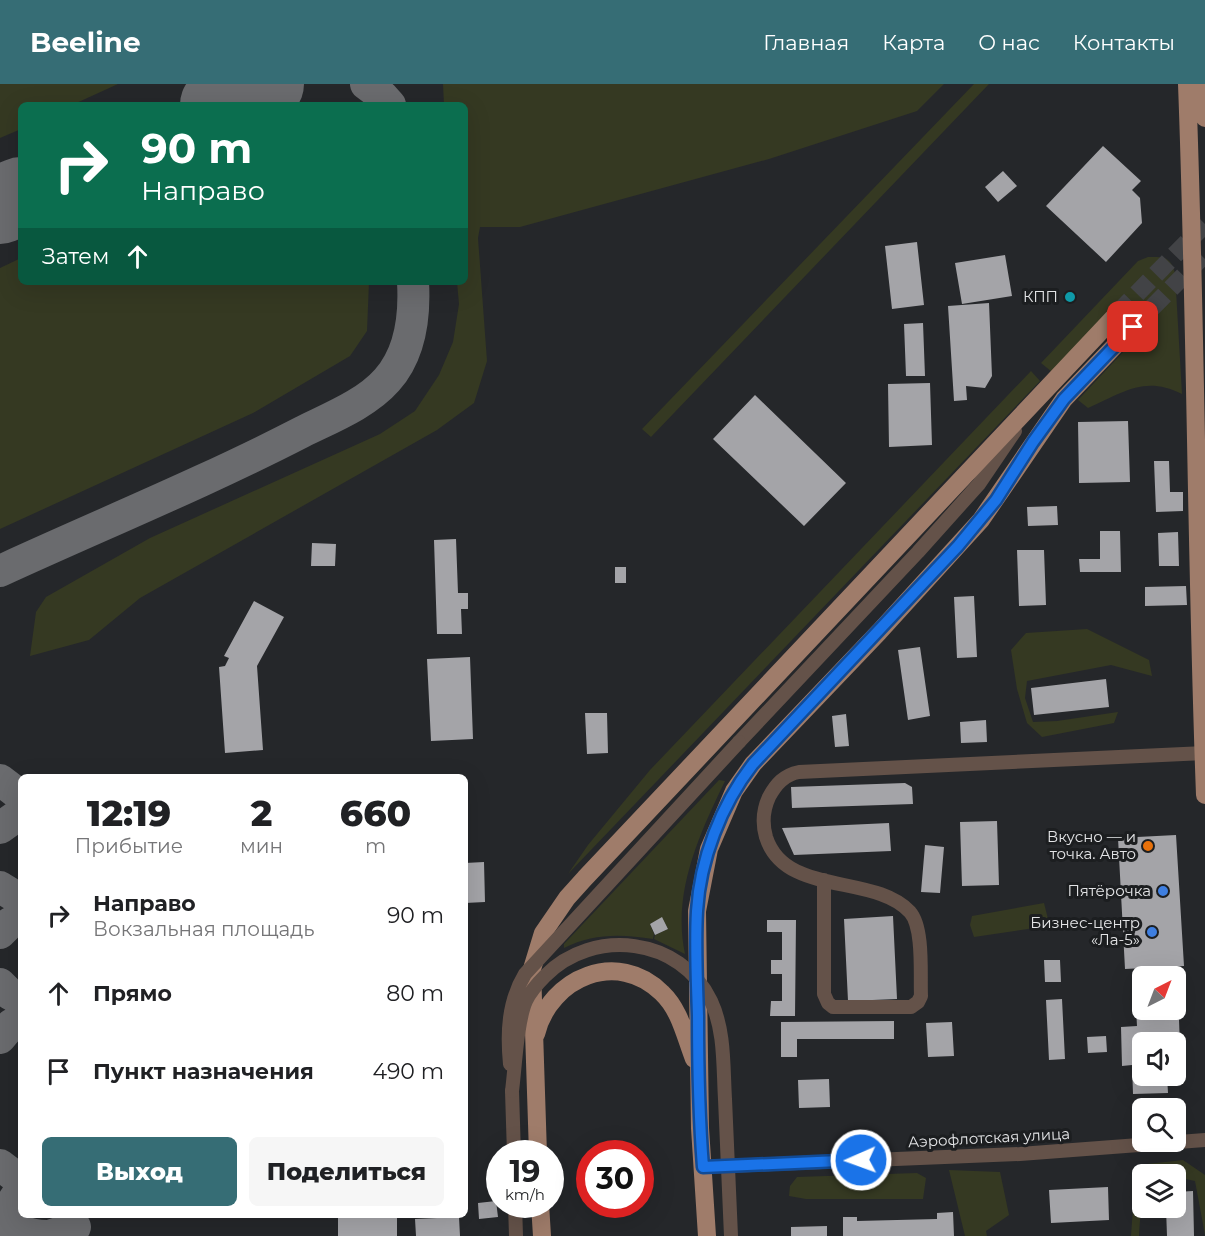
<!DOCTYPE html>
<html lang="ru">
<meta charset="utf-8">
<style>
body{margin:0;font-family:Montserrat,sans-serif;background:#f6f6f6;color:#202124;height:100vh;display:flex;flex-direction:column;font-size:22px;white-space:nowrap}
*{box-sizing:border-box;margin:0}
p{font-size:20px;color:#757577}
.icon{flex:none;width:33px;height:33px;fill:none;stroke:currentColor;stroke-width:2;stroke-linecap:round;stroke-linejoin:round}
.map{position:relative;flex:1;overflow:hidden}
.drawer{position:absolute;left:18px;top:690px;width:450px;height:444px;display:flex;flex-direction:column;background:#fff;border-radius:9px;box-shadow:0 6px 24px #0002}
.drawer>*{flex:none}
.guide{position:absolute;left:18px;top:18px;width:450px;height:183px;border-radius:9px;box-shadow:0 6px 24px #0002;background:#0b6e4f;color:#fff;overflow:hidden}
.needle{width:39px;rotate:42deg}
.buttons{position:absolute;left:1132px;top:882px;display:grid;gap:12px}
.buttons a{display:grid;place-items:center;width:54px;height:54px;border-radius:9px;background:#fff;box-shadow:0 6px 24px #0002;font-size:30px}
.speed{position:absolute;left:486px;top:1056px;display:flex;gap:12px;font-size:30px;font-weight:700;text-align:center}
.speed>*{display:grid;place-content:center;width:78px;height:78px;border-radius:50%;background:#fff;box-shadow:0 6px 24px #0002;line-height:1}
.speed small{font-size:15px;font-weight:400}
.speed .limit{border:9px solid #d22;background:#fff;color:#111}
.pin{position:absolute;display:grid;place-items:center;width:51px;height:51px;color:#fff;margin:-26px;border-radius:12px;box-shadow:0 3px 9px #0006}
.me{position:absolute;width:66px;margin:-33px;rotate:268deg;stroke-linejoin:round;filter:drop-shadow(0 0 4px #0008)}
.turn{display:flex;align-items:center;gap:21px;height:126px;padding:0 24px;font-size:27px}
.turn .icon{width:78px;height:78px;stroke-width:2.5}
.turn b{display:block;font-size:42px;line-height:51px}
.then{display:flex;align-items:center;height:57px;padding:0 24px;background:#0003;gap:12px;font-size:22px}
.eta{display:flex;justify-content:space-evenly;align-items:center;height:102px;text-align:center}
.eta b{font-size:36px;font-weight:800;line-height:42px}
.button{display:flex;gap:12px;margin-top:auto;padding:12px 24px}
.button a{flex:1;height:69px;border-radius:9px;background:#366d75;color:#fff;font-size:24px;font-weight:800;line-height:69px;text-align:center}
.button a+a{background:#f6f6f6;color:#202124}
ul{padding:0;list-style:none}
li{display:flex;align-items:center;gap:18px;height:78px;padding:0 24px}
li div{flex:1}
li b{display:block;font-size:22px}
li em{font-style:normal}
header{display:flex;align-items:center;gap:36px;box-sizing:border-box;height:84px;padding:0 30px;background:#366d75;color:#fff}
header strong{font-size:28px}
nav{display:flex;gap:33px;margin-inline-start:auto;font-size:21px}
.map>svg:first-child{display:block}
.green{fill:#353922}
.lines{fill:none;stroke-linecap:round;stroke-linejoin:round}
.taxiway{stroke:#6a6b6e;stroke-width:32}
.runway{stroke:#6a6b6e;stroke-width:78}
.building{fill:#a4a4a8}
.major-tunnel{stroke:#424346;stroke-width:18;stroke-dasharray:18 9;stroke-linecap:butt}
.minor{stroke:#645249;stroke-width:14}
.major{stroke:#9f7c6a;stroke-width:18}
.minor-bridge{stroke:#645249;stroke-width:14}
.route-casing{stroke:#114b97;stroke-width:15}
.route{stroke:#1a73e8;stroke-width:10}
.culture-dot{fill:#0f9aa8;stroke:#1c1e20;stroke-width:2}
.food-dot{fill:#e8710a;stroke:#1c1e20;stroke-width:2}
.shop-dot{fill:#3f7fe0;stroke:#1c1e20;stroke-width:2}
.labels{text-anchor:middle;stroke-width:6;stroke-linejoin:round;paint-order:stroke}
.poi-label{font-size:15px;fill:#e3e4e6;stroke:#1c1e20;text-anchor:end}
.street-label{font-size:15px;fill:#e3e4e6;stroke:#1c1e20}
</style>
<header>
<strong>Beeline</strong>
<nav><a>Главная</a><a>Карта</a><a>О нас</a><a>Контакты</a></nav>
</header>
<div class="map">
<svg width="1205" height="1152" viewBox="0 0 1205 1152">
<rect width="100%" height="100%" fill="#25272a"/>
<path class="green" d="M 0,0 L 118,0 L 72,21 L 21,21 L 21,45 L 0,54 Z
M 443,0 L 944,0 L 917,27 L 769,75 L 520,143 L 480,143 L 478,154 L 487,277 L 474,319 L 437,346 L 140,514 L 89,556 L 30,572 L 36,528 L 46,513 L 150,454 L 380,350 L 415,327 L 439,291 L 453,258 L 459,220 L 457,198 L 465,198 L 465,21 L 444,21 Z
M 974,0 L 989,0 L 651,353 L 642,345 Z
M 1148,173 C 1164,173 1170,172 1175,189 L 1182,310 C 1144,291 1123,309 1088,324 L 1078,316 L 1140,250 L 1113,225 L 1052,288 L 1041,279 L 1138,177 Z
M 21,174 L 21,198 L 369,198 L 367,247 L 350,272 L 253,329 L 0,445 L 0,184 Z
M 1031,287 L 1040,297 L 568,790 L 588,761 L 650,686 Z
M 1087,545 L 1149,576 L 1152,592 L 1111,581 L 1027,597 L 1025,614 L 1033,638 L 1057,637 L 1118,628 L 1114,639 L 1042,653 L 1027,639 L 1017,605 L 1011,566 L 1026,549 Z
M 719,696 L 725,697 C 699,751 672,809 685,870 L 654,855 L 655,851 L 668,845 L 662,834 L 650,840 L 654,850 L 653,855 C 622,850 593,849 564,864 L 564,860 Z
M 1044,819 L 1048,835 L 1041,843 L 974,853 L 970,841 L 972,832 Z
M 1183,1076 L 1205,1091 L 1205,1151 L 1195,1097 L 1176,1093 L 1176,1090 L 1143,1090 C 1143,1112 1140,1131 1139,1152 L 1131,1152 L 1135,1095 L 1147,1080 Z
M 949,1086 L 1000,1088 L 1009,1131 L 986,1147 L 987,1152 L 965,1152 Z
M 917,1089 L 926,1094 L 923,1115 L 806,1115 L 789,1112 L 790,1102 L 797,1093 Z"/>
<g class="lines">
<path class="taxiway" d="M 366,0 L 382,12 L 390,21
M 0,487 C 100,441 203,399 302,348 C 330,334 366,320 387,296 C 411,269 415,233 413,198
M 0,696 L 21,712
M 0,744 L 21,729
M 0,803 L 21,816
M 0,849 L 10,839 L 21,833
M 0,900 L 10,910 L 21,916
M 0,954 L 11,941 L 21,935
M 0,1081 L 21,1097
M 0,1131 C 12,1145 28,1152 47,1152
M 0,1144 L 11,1120 L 21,1105
M 49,1152 L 75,1143"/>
<path class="runway" d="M 219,21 L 265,0
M 0,121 L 21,112"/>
</g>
<path class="building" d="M 1103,62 L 1141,97 L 1132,106 L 1140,114 L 1142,139 L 1106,178 L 1046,122 Z
M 1003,87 L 1017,102 L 998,118 L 985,103 Z
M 917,158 L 924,221 L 892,225 L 885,162 Z
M 1005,171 L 1012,212 L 962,220 L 955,179 Z
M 989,219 L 992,292 L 985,304 L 966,302 L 967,316 L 954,317 L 948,222 Z
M 923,239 L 925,292 L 906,292 L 904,240 Z
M 930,299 L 932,361 L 889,363 L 888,300 Z
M 755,311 L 846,399 L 804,442 L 713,355 Z
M 1128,337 L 1130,398 L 1079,399 L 1078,338 Z
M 1154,377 L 1169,377 L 1170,408 L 1183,408 L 1183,427 L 1156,428 Z
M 1057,422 L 1058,441 L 1028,442 L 1027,423 Z
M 1100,447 L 1120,447 L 1121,488 L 1080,488 L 1079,475 L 1100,475 Z
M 1178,448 L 1179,482 L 1159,482 L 1158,449 Z
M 456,455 L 458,509 L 468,509 L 468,525 L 461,525 L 462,550 L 437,550 L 434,456 Z
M 312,459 L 336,460 L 335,482 L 311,482 Z
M 1017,466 L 1044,466 L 1046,521 L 1019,522 Z
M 615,483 L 626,483 L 626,499 L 615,499 Z
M 1186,502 L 1187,521 L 1145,522 L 1145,503 Z
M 974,512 L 977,573 L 957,574 L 954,513 Z
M 254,517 L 284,533 L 257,582 L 263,666 L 225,669 L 219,583 L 225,582 L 229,574 L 224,572 Z
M 920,563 L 930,632 L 908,636 L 898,566 Z
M 470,573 L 473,655 L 431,657 L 427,575 Z
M 1106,595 L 1109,623 L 1034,631 L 1031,604 Z
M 585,629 L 607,629 L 608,669 L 587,670 Z
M 846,630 L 849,662 L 835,663 L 832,632 Z
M 986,636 L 987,658 L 961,659 L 960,638 Z
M 905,699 L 912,703 L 913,720 L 792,724 L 791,703 Z
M 997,737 L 999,801 L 962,802 L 960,738 Z
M 889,739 L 891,767 L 794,771 L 782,744 Z
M 1176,751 L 1184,882 L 1125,885 L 1118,754 Z
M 925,761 L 944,763 L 940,809 L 921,808 Z
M 484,778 L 485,818 L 465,819 L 465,779 Z
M 893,832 L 897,915 L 848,917 L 844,835 Z
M 662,833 L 668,845 L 655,851 L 650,840 Z
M 767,836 L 796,836 L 795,932 L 770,932 L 771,917 L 782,917 L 782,890 L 771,890 L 771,876 L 782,876 L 782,848 L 767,848 Z
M 1044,876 L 1060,876 L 1061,898 L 1045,898 Z
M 1176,907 L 1178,907 L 1181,992 L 1176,992 L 1176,958 L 1143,958 L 1143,992 L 1167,992 L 1168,1009 L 1133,1010 L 1132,981 L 1122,982 L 1121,943 L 1137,942 L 1136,924 L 1176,926 Z
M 1062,915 L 1065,975 L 1049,976 L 1046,916 Z
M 894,937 L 894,955 L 797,955 L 797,973 L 781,973 L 781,938 Z
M 952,938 L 954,972 L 928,973 L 926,939 Z
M 1106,952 L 1107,968 L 1088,969 L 1087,953 Z
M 829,995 L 830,1023 L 799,1024 L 798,996 Z
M 1108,1103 L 1109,1136 L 1051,1139 L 1049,1106 Z
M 1193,1107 L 1194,1152 L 1167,1152 L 1166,1124 L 1176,1124 L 1176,1108 Z
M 496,1117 L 498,1133 L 479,1135 L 478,1119 Z
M 953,1128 L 954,1152 L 843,1152 L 843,1133 L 857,1133 L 857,1137 L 937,1135 L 937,1129 Z
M 338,1131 L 397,1131 L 397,1152 L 338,1152 Z
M 459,1133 L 460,1152 L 416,1152 L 415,1135 Z
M 827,1142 L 827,1152 L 791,1152 L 791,1143 Z"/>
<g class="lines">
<path class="major-tunnel" d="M 1118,229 L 1205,140
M 1133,243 L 1205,170"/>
<path class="minor" d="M 739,658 L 918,468 L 979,400 L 1015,347
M 824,796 L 824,910 L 828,919 L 833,923 L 911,923 L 918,918 L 921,912 C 920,891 924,844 910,828 C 874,789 785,813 766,753 C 762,739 763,726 769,713 C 776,700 784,691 799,688 L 1205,669
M 512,1007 L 514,1070
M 703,1083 L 1020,1070 L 1205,1056
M 515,1120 L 516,1152"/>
<path class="major" d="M 1187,0 C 1196,237 1196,474 1205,711
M 1204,0 L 1205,34
M 536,950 C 550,893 618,865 662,909 C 680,926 685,952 694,975
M 538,1070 L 532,885 L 543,849 L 567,814 L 585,794 L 1118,229
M 540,1120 L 542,1152
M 707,1152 L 700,1044 L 697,827 L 709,765 L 734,707 L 753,680 L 879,548 L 981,436 L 1064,315 L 1133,243"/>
<path class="minor-bridge" d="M 510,980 C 507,949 508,918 525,890 L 739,658
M 512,1007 C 515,984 517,937 526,917 C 530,908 538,899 545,892 C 593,843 681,853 711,917 C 725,947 723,982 725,1015 C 727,1061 729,1106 731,1152"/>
</g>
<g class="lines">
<g class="route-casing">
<path id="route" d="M 861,1076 L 703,1083 C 699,1033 698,982 698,932 C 697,898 695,862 697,827 C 700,776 721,721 753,680 L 958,462 L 996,416 L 1033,358 L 1064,315 L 1133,243"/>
</g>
<use href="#route" class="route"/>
</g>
<circle class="culture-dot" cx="1070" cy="213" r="6"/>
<circle class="food-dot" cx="1148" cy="762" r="6"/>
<g class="shop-dot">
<circle cx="1163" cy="807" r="6"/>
<circle cx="1152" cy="848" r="6"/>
</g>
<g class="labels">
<g class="poi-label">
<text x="1058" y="218">КПП</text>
<text x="1136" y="758">Вкусно — и<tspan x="1136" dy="17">точка. Авто</tspan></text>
<text x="1151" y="812">Пятёрочка</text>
<text x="1140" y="844">Бизнес-центр<tspan x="1140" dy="17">«Ла-5»</tspan></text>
</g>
<g class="street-label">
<text transform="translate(989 1054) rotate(-3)" y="5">Аэрофлотская улица</text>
</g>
</g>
</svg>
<div class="buttons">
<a><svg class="needle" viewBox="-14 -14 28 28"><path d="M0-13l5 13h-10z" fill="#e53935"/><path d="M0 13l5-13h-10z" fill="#757577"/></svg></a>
<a><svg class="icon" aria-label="sound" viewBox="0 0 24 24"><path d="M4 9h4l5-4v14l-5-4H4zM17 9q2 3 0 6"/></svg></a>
<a><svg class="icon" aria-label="search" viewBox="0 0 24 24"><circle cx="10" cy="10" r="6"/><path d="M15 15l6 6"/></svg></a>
<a><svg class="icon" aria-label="layers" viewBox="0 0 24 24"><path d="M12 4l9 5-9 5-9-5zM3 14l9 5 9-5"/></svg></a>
</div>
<div class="speed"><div>19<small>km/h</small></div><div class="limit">30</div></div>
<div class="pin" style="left:1133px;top:243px;background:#d93025"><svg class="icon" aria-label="arrive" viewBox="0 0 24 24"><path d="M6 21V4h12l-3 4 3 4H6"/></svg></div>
<svg class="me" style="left:861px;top:1076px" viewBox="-20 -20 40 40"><circle r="17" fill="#1a73e8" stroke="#fff" stroke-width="3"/><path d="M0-11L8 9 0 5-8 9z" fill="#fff"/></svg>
<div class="guide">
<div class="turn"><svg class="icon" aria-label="right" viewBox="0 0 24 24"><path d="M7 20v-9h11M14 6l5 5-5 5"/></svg><div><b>90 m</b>Направо</div></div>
<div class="then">Затем<svg class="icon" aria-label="ahead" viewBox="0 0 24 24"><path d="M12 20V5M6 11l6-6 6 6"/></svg></div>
</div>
<section class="drawer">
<div class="eta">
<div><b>12:19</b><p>Прибытие</p></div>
<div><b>2</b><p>мин</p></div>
<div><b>660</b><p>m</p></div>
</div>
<ul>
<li><svg class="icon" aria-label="right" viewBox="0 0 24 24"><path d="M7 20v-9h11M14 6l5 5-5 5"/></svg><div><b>Направо</b><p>Вокзальная площадь</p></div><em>90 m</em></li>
<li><svg class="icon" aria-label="ahead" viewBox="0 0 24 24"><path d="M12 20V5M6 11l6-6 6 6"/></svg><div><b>Прямо</b></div><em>80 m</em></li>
<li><svg class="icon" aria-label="arrive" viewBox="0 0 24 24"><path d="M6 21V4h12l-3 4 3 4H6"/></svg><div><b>Пункт назначения</b></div><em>490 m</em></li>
</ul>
<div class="button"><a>Выход</a><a>Поделиться</a></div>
</section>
</div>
